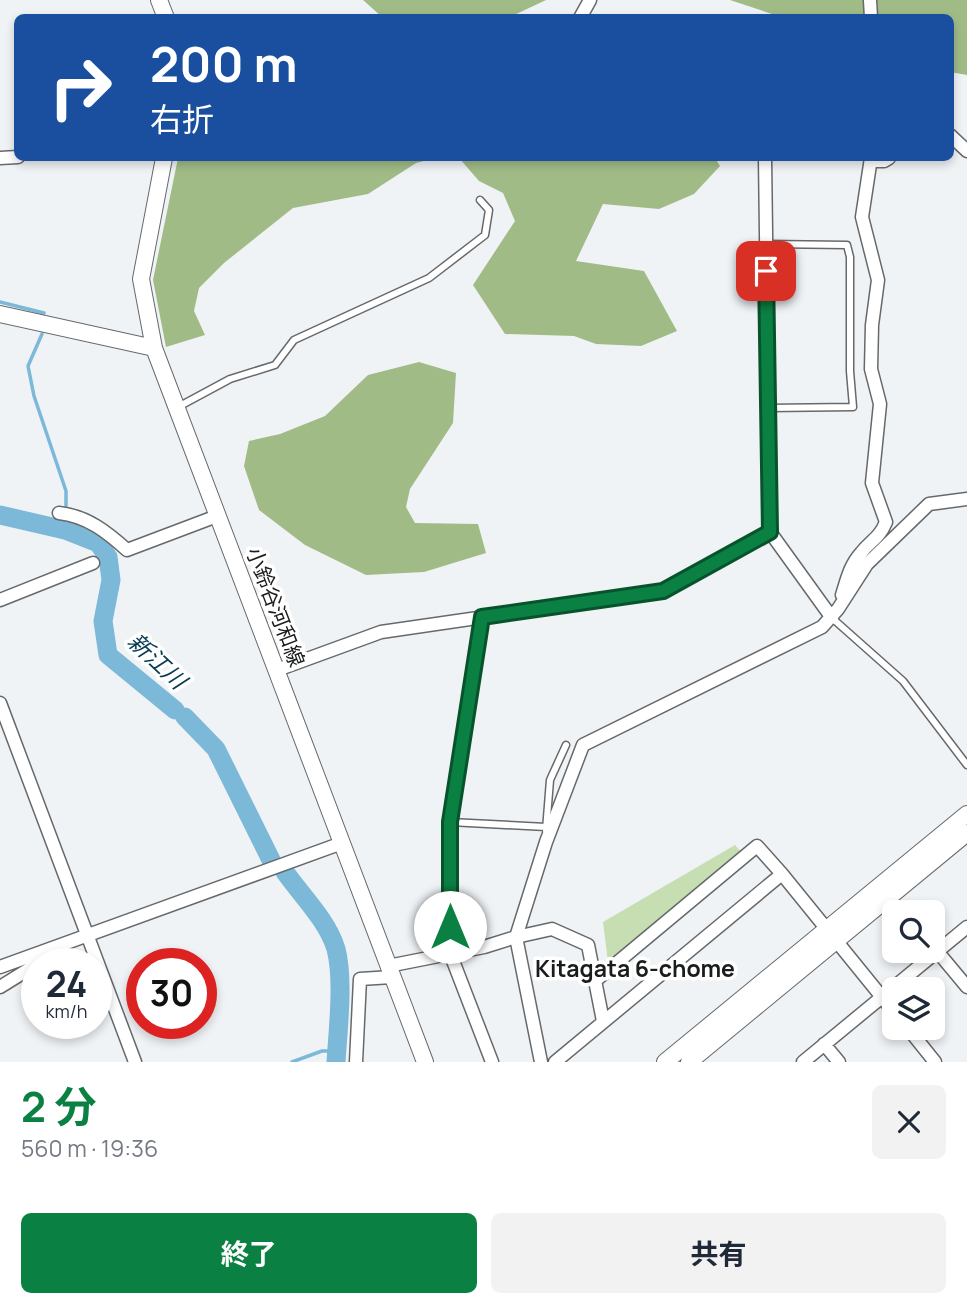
<!DOCTYPE html>
<html lang="ja">
<meta charset="utf-8">
<style>
body{margin:0;font-family:Manrope,"Noto Sans JP",sans-serif;background:#f2f2f3;color:#1f2937;height:100vh;display:flex;flex-direction:column;font-size:26px;white-space:nowrap}
*{box-sizing:border-box;margin:0}
p{font-size:23px;color:#747a83}
.icon{flex:none;width:38px;height:38px;fill:none;stroke:currentColor;stroke-width:2;stroke-linecap:round;stroke-linejoin:round}
.map{position:relative;height:1062px;overflow:hidden}
.panel{display:flex;flex-direction:column;background:#fff;flex:1}
.panel>*{flex:none}
.guide{position:absolute;left:14px;top:14px;width:940px;height:147px;border-radius:10px;box-shadow:0 4px 10px #0003;background:#1a4fa0;color:#fff;overflow:hidden}
.controls{position:absolute;left:882px;top:900px;display:grid;gap:14px}
.controls a{display:grid;place-items:center;width:63px;height:63px;border-radius:10px;background:#fff;box-shadow:0 4px 10px #0003;font-size:35px}
.speed{position:absolute;left:21px;top:948px;display:flex;gap:14px;font-size:35px;font-weight:700;text-align:center}
.speed>*{display:grid;place-content:center;width:91px;height:91px;border-radius:50%;background:#fff;box-shadow:0 4px 10px #0003;line-height:1}
.speed small{font-size:18px;font-weight:400}
.speed .limit{border:10px solid #d22;background:#fff;color:#111}
.pin{position:absolute;display:grid;place-items:center;width:60px;height:60px;color:#fff;margin:-30px;border-radius:14px;box-shadow:0 4px 10px #0006}
.me{position:absolute;width:77px;margin:-38px;rotate:0deg;stroke-linejoin:round;filter:drop-shadow(0 0 5px #0008)}
.turn{display:flex;align-items:center;gap:24px;height:147px;padding:0 21px;font-size:32px}
.turn .icon{width:91px;height:91px;stroke-width:2.5}
.turn b{display:block;font-size:49px;line-height:60px}
.round{display:grid;place-items:center;flex:none;width:74px;height:74px;border-radius:10px;background:#f2f2f3}
.overview{display:flex;align-items:center;justify-content:space-between;height:119px;padding:0 21px}
h1{font-size:42px;font-weight:700;line-height:52px;color:#0b8043}
.primary-button{display:flex;gap:14px;margin-top:auto;padding:14px 21px}
.primary-button a{flex:1;height:80px;border-radius:10px;background:#0b8043;color:#fff;font-size:28px;font-weight:700;line-height:80px;text-align:center}
.primary-button a+a{background:#f2f2f3;color:#1f2937}
.map>svg:first-child{display:block}
.green{fill:#c7deb2}
.forest{fill:#a1bb87}
.lines{fill:none;stroke-linecap:round;stroke-linejoin:round}
.stream{stroke:#7cb8d8;stroke-width:3.5}
.river{stroke:#7cb8d8;stroke-width:19}
.lane-casing{stroke:#66696b;stroke-width:9}
.street-casing{stroke:#66696b;stroke-width:15}
.secondary-casing{stroke:#66696b;stroke-width:18}
.lane{stroke:#fff;stroke-width:6}
.street{stroke:#fff;stroke-width:12}
.secondary{stroke:#fff;stroke-width:16}
.route-casing{stroke:#07532c;stroke-width:18}
.route{stroke:#0b8043;stroke-width:12}
.labels{text-anchor:middle;stroke-width:7;stroke-linejoin:round;paint-order:stroke}
.street-label{font-size:21px;fill:#1b1c1d;stroke:#fff}
.water-label{font-size:23px;font-style:italic;fill:#053a50;stroke:#fff}
.neighbourhood-label{font-size:23px;font-weight:bold;fill:#1b1c1d;stroke:#fff}
</style>
<div class="map">
<svg width="967" height="1062" viewBox="0 0 967 1062">
<rect width="100%" height="100%" fill="#f0f3f6"/>
<path class="green" d="M 735,845 L 741,852 L 608,962 L 603,922 Z"/>
<path class="forest" d="M 363,0 L 546,0 L 510,17 L 382,17 Z
M 730,0 L 967,0 L 967,75 L 950,72 L 950,18 L 781,17 Z
M 178,158 L 435,158 L 416,163 L 368,194 L 293,208 L 224,263 L 199,288 L 194,311 L 205,335 L 166,347 L 153,280 Z
M 459,158 L 715,158 L 720,166 L 694,194 L 659,209 L 603,204 L 576,261 L 644,271 L 677,331 L 641,346 L 596,344 L 574,336 L 505,334 L 473,285 L 515,221 L 503,193 L 479,181 Z
M 419,362 L 456,373 L 453,423 L 410,489 L 406,507 L 415,523 L 478,524 L 486,553 L 424,572 L 366,575 L 305,545 L 259,510 L 244,466 L 249,441 L 280,434 L 325,416 L 368,375 Z"/>
<g class="lines">
<path class="stream" d="M 0,302 L 44,313
M 42,334 L 28,366 L 34,396 L 66,491 L 66,506
M 65,530 L 65,519
M 292,1062 L 322,1051 L 337,1051"/>
<path class="river" d="M 0,515 L 65,530 L 98,543 L 108,557 L 111,580 L 103,621 L 108,655 L 175,710
M 185,717 L 216,749 L 271,860
M 285,872 C 302,896 327,920 336,949 C 344,979 338,1030 336,1062"/>
<g class="lane-casing">
<path id="lane" d="M 767,244 L 847,245 L 850,257 L 850,371 L 853,407 L 768,408
M 178,407 L 230,379 L 275,365 L 294,340 L 429,278 L 485,235 L 489,210 L 480,200
M 832,618 L 903,681 L 967,765
M 450,822 L 546,827
M 546,830 L 550,780 L 566,745"/>
</g>
<g class="street-casing">
<path id="street" d="M 870,0 L 871,18
M 580,18 L 590,0
M 950,135 L 967,151
M 0,158 L 18,157
M 765,158 L 770,532 L 832,618
M 871,161 L 884,161 L 889,158
M 59,513 C 87,516 107,532 127,550 L 217,516
M 842,595 C 847,579 850,565 861,553 C 871,540 879,539 886,522 L 872,483 L 880,404 L 871,369 L 872,325 L 878,280 L 862,217 L 871,158
M 0,600 L 93,563
M 482,617 L 450,822 L 450,953 L 492,1062
M 277,670 L 381,632 L 663,591 L 770,532
M 0,703 L 135,1062
M 937,951 L 967,987
M 388,966 L 484,947 L 516,937 L 552,929 L 588,945 L 603,1021
M 0,967 L 342,843
M 595,981 L 757,846 L 782,874
M 0,987 L 55,953
M 907,1027 L 935,1062
M 824,1044 L 839,1062
M 356,1062 L 360,979 L 392,977
M 541,1062 L 516,937 L 546,842 L 583,745 L 822,627 L 838,609 L 867,564 L 929,504 L 967,499
M 555,1062 L 782,874 L 894,1012
M 803,1062 L 967,927"/>
</g>
<g class="secondary-casing">
<path id="secondary" d="M 159,0 L 166,18
M 164,158 L 141,279 L 154,348 L 425,1062
M 0,314 L 154,348
M 665,1062 L 967,814
M 689,1062 L 967,833"/>
</g>
<use href="#lane" class="lane"/>
<use href="#street" class="street"/>
<use href="#secondary" class="secondary"/>
</g>
<g class="lines">
<g class="route-casing">
<path id="route" d="M 450,927 L 450,822 L 482,617 L 663,591 L 770,532 L 766,271"/>
</g>
<use href="#route" class="route"/>
</g>
<g class="labels">
<g class="street-label">
<text transform="translate(275 607) rotate(69)" y="7">小鈴谷河和線</text>
</g>
<g class="water-label">
<text transform="translate(157 661) rotate(43)" y="8">新江川</text>
</g>
<g class="neighbourhood-label">
<text x="635" y="977">Kitagata 6-chome</text>
</g>
</g>
</svg>
<div class="controls">
<a><svg class="icon" aria-label="search" viewBox="0 0 24 24"><circle cx="10" cy="10" r="6"/><path d="M15 15l6 6"/></svg></a>
<a><svg class="icon" aria-label="layers" viewBox="0 0 24 24"><path d="M12 4l9 5-9 5-9-5zM3 14l9 5 9-5"/></svg></a>
</div>
<div class="speed"><div>24<small>km/h</small></div><div class="limit">30</div></div>
<div class="pin" style="left:766px;top:271px;background:#d93025"><svg class="icon" aria-label="arrive" viewBox="0 0 24 24"><path d="M6 21V4h12l-3 4 3 4H6"/></svg></div>
<svg class="me" style="left:450px;top:927px" viewBox="-20 -20 40 40"><circle r="19" fill="#fff"/><path d="M0-13L10 11 0 6-10 11z" fill="#0b8043"/></svg>
<div class="guide">
<div class="turn"><svg class="icon" aria-label="right" viewBox="0 0 24 24"><path d="M7 20v-9h11M14 6l5 5-5 5"/></svg><div><b>200 m</b>右折</div></div>
</div>
</div>
<section class="panel">
<div class="overview"><div><h1>2 分</h1><p>560 m · 19:36</p></div><a class="round"><svg class="icon" aria-label="close" viewBox="0 0 24 24"><path d="M6 6l12 12M18 6L6 18"/></svg></a></div>
<div class="primary-button"><a>終了</a><a>共有</a></div>
</section>
